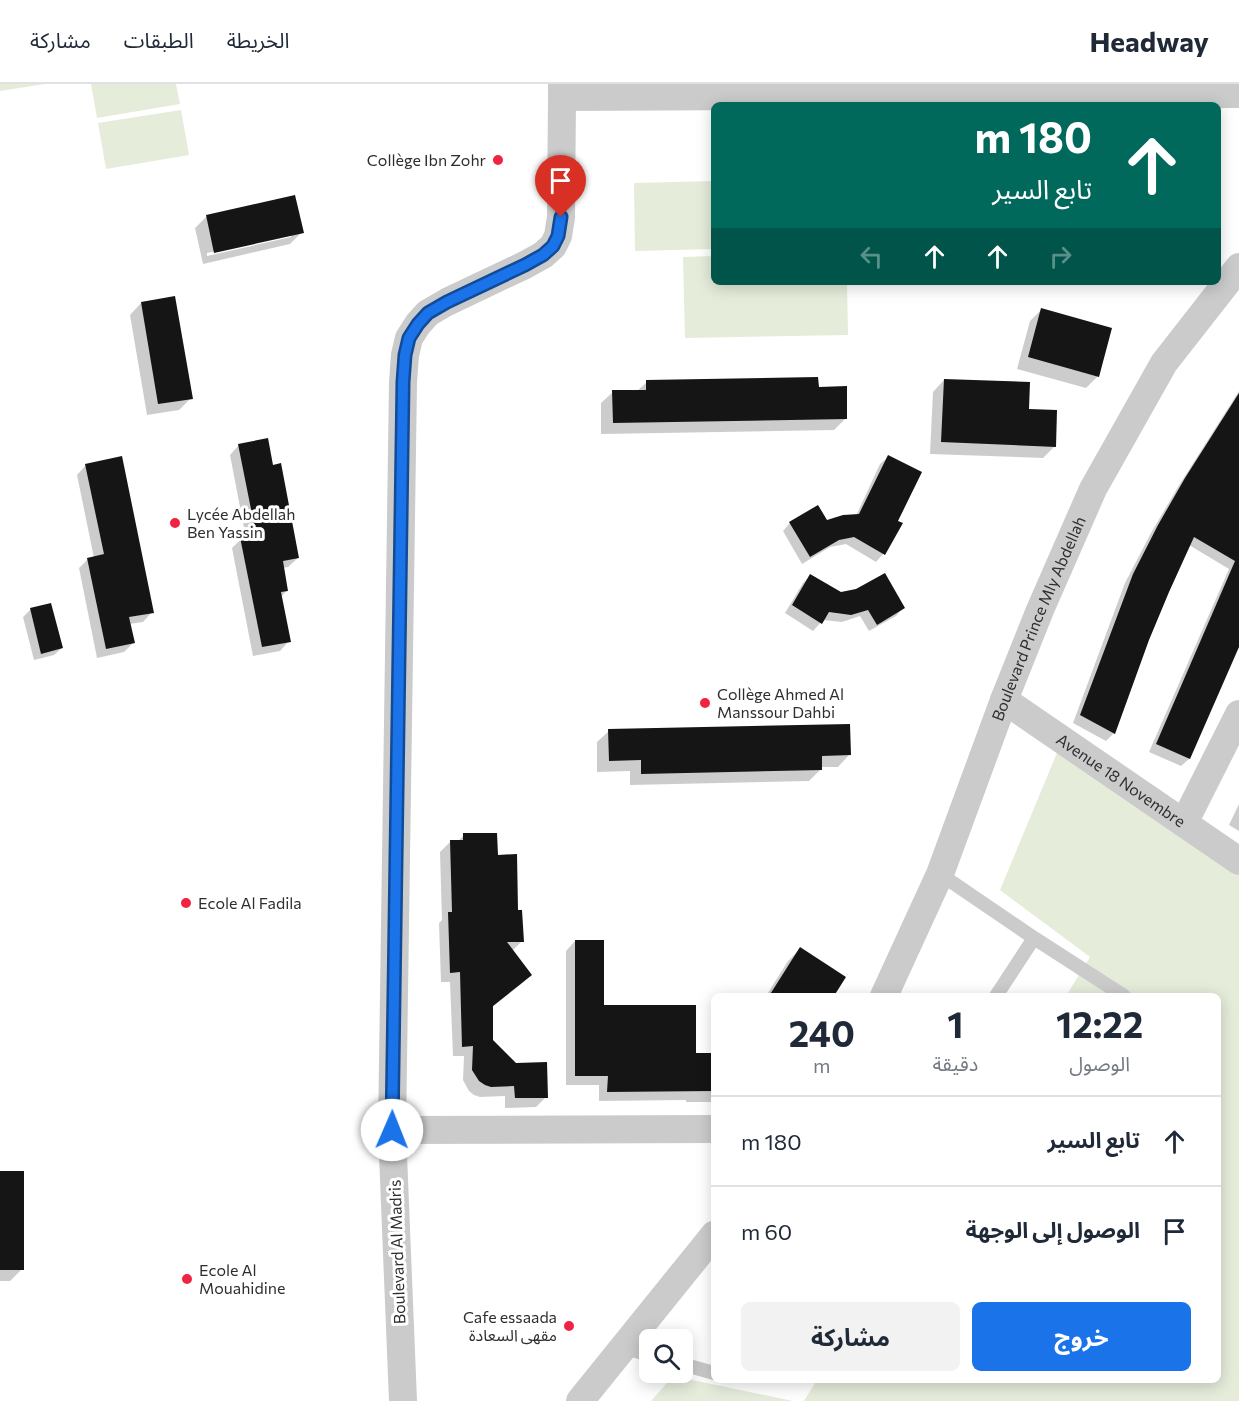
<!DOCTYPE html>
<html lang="ar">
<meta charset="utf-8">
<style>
body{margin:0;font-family:Commissioner,"Noto Sans Arabic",sans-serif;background:#f2f2f3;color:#1f2937;direction:rtl;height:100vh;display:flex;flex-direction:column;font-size:22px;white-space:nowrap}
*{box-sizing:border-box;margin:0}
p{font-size:20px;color:#747a83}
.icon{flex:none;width:33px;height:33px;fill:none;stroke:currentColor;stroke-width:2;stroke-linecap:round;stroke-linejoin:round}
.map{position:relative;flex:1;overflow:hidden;direction:ltr}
.details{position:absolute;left:711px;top:909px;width:510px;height:390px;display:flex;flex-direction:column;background:#fff;border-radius:9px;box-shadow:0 3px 15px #0003;direction:rtl}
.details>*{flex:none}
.guide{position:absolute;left:711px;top:18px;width:510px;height:183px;border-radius:9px;box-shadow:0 3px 15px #0003;direction:rtl;background:#00695c;color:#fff;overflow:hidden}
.tools{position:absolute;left:639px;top:1245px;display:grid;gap:12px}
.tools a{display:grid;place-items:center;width:54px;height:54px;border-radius:9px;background:#fff;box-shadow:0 3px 15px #0003;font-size:30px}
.pin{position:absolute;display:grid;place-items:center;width:51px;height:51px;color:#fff;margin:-62px -26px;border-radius:50% 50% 50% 0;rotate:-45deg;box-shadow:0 0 6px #0007}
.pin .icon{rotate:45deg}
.me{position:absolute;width:66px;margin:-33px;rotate:1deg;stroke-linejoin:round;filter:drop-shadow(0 0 4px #0008)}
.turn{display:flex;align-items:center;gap:21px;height:126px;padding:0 30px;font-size:27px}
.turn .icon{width:78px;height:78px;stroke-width:2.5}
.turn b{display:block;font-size:42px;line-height:51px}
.lanes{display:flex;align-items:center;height:57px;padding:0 30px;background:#0003;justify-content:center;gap:30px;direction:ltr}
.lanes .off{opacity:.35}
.eta{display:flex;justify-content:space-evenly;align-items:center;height:102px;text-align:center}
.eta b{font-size:36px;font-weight:700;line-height:42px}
.cta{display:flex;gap:12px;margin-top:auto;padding:12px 30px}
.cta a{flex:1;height:69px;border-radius:9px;background:#1a73e8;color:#fff;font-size:24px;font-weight:700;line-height:69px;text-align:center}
.cta a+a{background:#f2f2f3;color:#1f2937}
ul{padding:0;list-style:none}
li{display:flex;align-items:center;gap:18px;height:90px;padding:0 30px;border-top:2px solid #e0e1e3}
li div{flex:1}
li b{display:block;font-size:22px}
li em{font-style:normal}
header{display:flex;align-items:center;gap:36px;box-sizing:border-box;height:84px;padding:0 30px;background:#fff;border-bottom:2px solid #e0e1e3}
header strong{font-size:28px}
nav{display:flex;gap:33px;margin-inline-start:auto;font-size:21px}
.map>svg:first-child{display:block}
.green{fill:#e5ecda}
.shadow{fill:#0003;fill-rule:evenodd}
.building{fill:#151515}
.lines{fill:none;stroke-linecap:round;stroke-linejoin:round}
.service{stroke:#cbcbcb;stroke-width:14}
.minor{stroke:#cbcbcb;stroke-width:28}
.route-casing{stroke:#114b97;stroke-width:15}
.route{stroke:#1a73e8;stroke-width:10}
.poi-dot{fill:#f12342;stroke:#fff;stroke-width:2}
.labels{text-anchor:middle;stroke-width:6;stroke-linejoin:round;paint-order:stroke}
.poi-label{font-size:16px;fill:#2e2e2e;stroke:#fff;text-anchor:start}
.street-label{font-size:16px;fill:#2e2e2e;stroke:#fff}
</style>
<header>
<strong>Headway</strong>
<nav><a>الخريطة</a><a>الطبقات</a><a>مشاركة</a></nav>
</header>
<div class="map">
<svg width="1239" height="1317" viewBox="0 0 1239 1317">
<rect width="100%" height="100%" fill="#fff"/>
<path class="green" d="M 0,0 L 45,0 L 0,7 Z
M 91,0 L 176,0 L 180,20 L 97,34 Z
M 181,26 L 189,71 L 106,85 L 98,39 Z
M 714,97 L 714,165 L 635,167 L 634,99 Z
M 714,172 L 714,198 L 847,198 L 848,251 L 685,254 L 683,173 Z
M 1064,652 L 1239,772 L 1239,1317 L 804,1317 L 817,1296 L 1218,1296 L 1218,912 L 1066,912 L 1090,873 L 1000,806 Z
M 673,1292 L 793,1317 L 651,1317 Z"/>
<path class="shadow" d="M 206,133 L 302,148 L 290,160 L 203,180 L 195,144 ZM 291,150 L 291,153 L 207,172 L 207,169 Z
M 141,219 L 191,314 L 179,326 L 147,331 L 130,231 Z
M 1042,225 L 1098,292 L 1086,304 L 1017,285 L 1030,237 Z
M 944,296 L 1028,326 L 1055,362 L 1043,374 L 930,370 L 933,308 Z
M 647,298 L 817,304 L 846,334 L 834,346 L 601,350 L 601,319 L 613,308 L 637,307 Z
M 1239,307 L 1239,561 L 1189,675 L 1181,682 L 1149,668 L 1229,485 L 1189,461 L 1148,556 L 1114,649 L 1106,657 L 1073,639 L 1125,499 L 1151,449 L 1178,403 Z
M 239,361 L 272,383 L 298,474 L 288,483 L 282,484 L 287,506 L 281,513 L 289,557 L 280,567 L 253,572 L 232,464 L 241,455 L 246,454 L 230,371 Z
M 888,373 L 896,437 L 901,440 L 883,470 L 876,478 L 846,460 L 830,463 L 802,480 L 783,447 L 790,439 L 826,438 L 856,432 L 880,380 Z
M 86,381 L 152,528 L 143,538 L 129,540 L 133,559 L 124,568 L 97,574 L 79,484 L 88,475 L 94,474 L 77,391 Z
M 811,491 L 841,509 L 903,524 L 896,532 L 869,547 L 860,532 L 842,538 L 823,536 L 813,547 L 785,529 L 803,499 Z
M 50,521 L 62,564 L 54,571 L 34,576 L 23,533 L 30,526 Z
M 609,647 L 849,671 L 838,683 L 821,683 L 821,685 L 809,697 L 630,701 L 630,687 L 597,688 L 597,658 Z
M 1239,720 L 1239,747 L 1229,741 Z
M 464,751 L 496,772 L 517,828 L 522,857 L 512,867 L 530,891 L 520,901 L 491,924 L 492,957 L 546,1013 L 536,1023 L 505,1024 L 505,1012 L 480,1013 L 474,1011 L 469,1007 L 463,996 L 464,972 L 453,972 L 450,898 L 441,898 L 439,839 L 442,836 L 440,768 L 450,758 L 457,758 Z
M 575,857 L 603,923 L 695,970 L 714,970 L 714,1018 L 686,1018 L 686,1016 L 599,1017 L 599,1001 L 566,1001 L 566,867 Z
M 800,865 L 832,912 L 766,912 L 788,877 Z
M 0,1089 L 22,1185 L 10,1197 L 0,1197 Z"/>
<path class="building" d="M 295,111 L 304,149 L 214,169 L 206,131 Z
M 175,212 L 193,315 L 158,320 L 141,218 Z
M 1041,224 L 1112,244 L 1099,293 L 1028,273 Z
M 818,293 L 819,303 L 847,302 L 847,335 L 613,339 L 612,306 L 646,306 L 646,296 Z
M 944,295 L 1030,298 L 1029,325 L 1057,326 L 1056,363 L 941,358 Z
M 1239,309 L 1239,563 L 1190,675 L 1156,660 L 1235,477 L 1194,453 L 1169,508 L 1149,556 L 1115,650 L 1080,631 L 1133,490 L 1158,441 L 1185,394 Z
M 268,354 L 273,381 L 281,379 L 299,474 L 283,477 L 288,507 L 281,508 L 291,558 L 262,563 L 240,453 L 256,450 L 238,360 Z
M 888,371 L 922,388 L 898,437 L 903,439 L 885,471 L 854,453 L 839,456 L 810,473 L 789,438 L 818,421 L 827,436 L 843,431 L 859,430 Z
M 122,372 L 154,529 L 129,533 L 135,559 L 106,565 L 87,474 L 104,470 L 85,380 Z
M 885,489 L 905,524 L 877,541 L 868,526 L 851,531 L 829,528 L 822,540 L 792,521 L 810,490 L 841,508 L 856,505 Z
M 51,519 L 63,564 L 41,570 L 30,524 Z
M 850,640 L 851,671 L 822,672 L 822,686 L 641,690 L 641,676 L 609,677 L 608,645 Z
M 463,749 L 497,749 L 498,771 L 517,770 L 518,826 L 522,826 L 524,858 L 507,858 L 532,891 L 493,922 L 493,956 L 516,979 L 547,978 L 548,1014 L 515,1014 L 514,1002 L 491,1003 L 485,1001 L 479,997 L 472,986 L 473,962 L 462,963 L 460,888 L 450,889 L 448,828 L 452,828 L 450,756 L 463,756 Z
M 575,856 L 604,856 L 604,921 L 696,921 L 696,969 L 714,969 L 714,1007 L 607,1008 L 608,992 L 575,992 Z
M 800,863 L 846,893 L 834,912 L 769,912 Z
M 0,1087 L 24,1087 L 24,1186 L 0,1186 Z"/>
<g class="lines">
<path class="service" d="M 940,790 L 1034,854 L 996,912
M 1034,854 L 1124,912
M 625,1264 L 650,1271
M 682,1280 L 714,1289"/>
<g class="minor">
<path d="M 562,0 L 562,13 L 1239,10"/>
<path id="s1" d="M 1004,616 L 1239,777"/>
<path d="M 1184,739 L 1239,630"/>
<path id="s2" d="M 884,912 L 940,790 L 1004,616 L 1040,526 L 1093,405 L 1164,279 L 1239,183"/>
<path d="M 392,1046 L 714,1045"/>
<path d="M 403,1317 L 392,1046 L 403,298 L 405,271 L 409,254 L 418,240 L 428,229 L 447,218 L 525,181 L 543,171 L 553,162 L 558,152 L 561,133 L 562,13"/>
<path d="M 580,1317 L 714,1151"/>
</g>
</g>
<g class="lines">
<g class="route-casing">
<path id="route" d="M 392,1046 L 403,298 L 405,271 L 409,254 L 418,240 L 428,229 L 447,218 L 525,181 L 543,171 L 553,162 L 558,152 L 561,133"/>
</g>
<use href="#route" class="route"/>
</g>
<g class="poi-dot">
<circle cx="498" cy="76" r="6"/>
<circle cx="175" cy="439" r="6"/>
<circle cx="705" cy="619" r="6"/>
<circle cx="186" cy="819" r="6"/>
<circle cx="187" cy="1195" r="6"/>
<circle cx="569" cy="1242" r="6"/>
</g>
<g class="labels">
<g class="poi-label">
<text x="486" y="82" text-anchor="end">Collège Ibn Zohr</text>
<text x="187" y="436">Lycée Abdellah<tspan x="187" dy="18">Ben Yassin</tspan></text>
<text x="717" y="616">Collège Ahmed Al<tspan x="717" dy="18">Manssour Dahbi</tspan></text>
<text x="198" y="825">Ecole Al Fadila</text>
<text x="199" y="1192">Ecole Al<tspan x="199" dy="18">Mouahidine</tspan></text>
<text x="557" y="1239" text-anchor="end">Cafe essaada<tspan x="557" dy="18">مقهى السعادة</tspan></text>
</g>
<g class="street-label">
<text dy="6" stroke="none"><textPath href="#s2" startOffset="408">Boulevard Prince Mly Abdellah</textPath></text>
<text dy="6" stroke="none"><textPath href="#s1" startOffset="142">Avenue 18 Novembre</textPath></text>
<text transform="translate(397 1168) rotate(-92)" y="6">Boulevard Al Madris</text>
</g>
</g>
</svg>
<div class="tools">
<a><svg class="icon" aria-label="search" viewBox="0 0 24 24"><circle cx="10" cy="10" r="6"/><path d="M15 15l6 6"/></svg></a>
</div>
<div class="pin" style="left:561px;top:133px;background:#d93025"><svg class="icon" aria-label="arrive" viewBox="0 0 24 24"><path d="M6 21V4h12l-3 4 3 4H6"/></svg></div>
<svg class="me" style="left:392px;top:1046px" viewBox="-20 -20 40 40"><circle r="19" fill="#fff"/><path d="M0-13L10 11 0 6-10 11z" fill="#1a73e8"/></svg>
<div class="guide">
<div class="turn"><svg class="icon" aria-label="ahead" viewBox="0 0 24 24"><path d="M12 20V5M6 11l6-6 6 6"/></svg><div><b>180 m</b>تابع السير</div></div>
<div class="lanes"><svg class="icon off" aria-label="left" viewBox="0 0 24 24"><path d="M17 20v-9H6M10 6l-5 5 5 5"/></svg><svg class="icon" aria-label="ahead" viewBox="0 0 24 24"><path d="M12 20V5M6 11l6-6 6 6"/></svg><svg class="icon" aria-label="ahead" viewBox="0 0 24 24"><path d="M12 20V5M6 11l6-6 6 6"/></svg><svg class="icon off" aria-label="right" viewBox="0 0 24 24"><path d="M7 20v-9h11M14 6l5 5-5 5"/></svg></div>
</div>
<section class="details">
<div class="eta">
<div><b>12:22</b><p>الوصول</p></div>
<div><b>1</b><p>دقيقة</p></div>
<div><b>240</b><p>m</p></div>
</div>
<ul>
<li><svg class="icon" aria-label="ahead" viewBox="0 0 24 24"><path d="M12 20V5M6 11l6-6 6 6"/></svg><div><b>تابع السير</b></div><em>180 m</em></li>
<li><svg class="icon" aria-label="arrive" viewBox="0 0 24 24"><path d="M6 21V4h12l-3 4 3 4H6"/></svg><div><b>الوصول إلى الوجهة</b></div><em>60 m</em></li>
</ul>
<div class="cta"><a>خروج</a><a>مشاركة</a></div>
</section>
</div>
